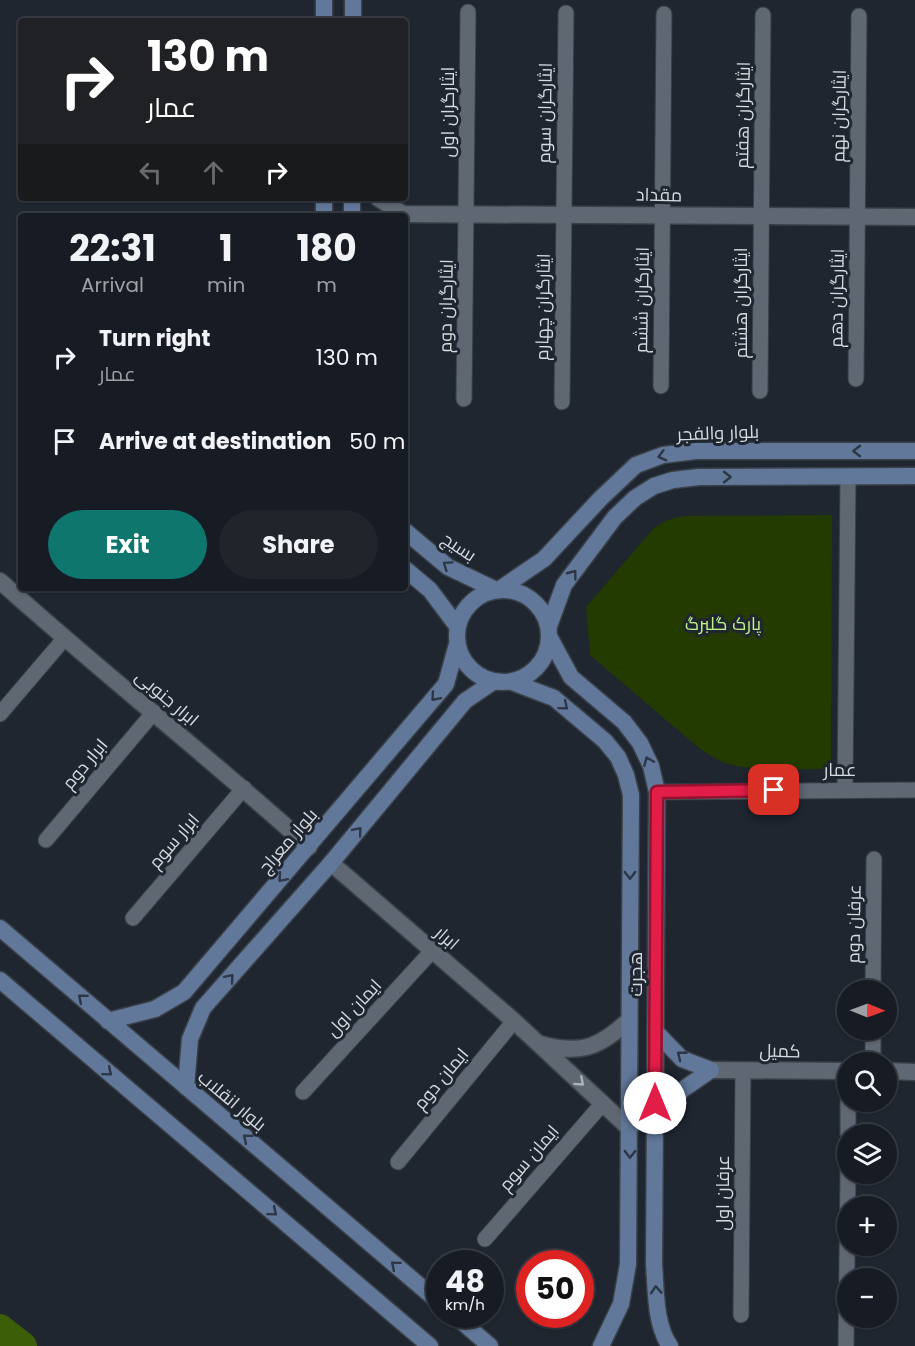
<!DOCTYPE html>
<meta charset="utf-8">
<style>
body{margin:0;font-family:Poppins,Cairo,sans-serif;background:#20252c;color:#f1f3f6;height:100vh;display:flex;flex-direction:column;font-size:22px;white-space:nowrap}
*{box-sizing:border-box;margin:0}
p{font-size:20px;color:#9ea1a6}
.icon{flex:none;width:33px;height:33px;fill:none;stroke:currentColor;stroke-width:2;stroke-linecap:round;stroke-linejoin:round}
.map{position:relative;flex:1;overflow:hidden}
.drawer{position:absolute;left:18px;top:213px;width:390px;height:378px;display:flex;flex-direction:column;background:#171c24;border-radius:6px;box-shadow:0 2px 4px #0004,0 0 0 2px #363a41}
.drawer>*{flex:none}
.top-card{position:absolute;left:18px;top:18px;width:390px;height:183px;border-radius:6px;box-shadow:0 2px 4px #0004,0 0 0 2px #363a41;background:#202124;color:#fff;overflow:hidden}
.needle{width:39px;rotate:91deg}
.controls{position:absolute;left:837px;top:980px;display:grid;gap:12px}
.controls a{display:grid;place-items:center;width:60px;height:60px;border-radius:50%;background:#171c24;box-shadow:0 2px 4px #0004,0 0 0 2px #363a41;font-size:30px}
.speed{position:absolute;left:426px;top:1250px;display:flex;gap:12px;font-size:30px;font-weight:700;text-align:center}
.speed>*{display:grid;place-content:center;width:78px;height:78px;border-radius:50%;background:#171c24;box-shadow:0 2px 4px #0004,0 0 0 2px #363a41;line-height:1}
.speed small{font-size:15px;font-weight:400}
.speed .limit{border:9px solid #d22;background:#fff;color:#111}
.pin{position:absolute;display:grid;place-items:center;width:51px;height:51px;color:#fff;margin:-26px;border-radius:12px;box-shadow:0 3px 9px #0006}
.me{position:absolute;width:66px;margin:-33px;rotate:0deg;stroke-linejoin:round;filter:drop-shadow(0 0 4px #0008)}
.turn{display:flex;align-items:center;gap:21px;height:126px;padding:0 30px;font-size:27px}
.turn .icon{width:78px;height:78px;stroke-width:2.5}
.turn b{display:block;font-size:42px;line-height:51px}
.lanes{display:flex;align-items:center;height:57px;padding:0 30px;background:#0003;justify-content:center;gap:30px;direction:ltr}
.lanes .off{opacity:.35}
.eta{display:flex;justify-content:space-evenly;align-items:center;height:102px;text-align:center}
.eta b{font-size:36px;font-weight:700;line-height:42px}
.action{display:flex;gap:12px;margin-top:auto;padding:12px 30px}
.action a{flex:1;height:69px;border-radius:36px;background:#0f766e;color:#fff;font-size:24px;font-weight:700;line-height:69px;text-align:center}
.action a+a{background:#20252c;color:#f1f3f6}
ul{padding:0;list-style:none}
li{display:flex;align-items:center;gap:18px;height:84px;padding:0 30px}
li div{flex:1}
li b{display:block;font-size:22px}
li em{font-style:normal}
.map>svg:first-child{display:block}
.green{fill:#233b00}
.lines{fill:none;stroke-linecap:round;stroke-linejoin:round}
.river{stroke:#3d5e08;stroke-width:28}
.minor-casing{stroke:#3a4048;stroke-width:17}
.tertiary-casing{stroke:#3a4048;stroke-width:19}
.secondary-casing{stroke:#3a4048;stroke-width:19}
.minor{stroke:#5f6773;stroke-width:15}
.tertiary{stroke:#5f6773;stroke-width:16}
.secondary{stroke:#61789a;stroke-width:16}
.oneway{stroke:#2c3645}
.oneway2{stroke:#acb2ba}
.route-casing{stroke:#92132f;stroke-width:15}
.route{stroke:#e11d48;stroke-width:10}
.labels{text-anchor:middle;stroke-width:6;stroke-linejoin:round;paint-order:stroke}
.street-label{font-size:18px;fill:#d6dae1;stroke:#1f2630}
.park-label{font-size:18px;fill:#bef187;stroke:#1f2630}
</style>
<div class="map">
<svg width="915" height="1346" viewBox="0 0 915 1346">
<rect width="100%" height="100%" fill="#1f2630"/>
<path class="green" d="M 832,515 L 831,769 C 802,769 760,772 732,765 C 720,762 710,755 699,748 L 590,655 L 586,607 L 652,530 C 663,521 673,517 687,516 Z"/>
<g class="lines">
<path class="river" d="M 0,1328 L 23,1346"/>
<g class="minor-casing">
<path id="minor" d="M 856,379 L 859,16
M 661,386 L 664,14
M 760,391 L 763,15
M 464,399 L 468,12
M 562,402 L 566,13
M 0,714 L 64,639
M 845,789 L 848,477
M 657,792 L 915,790
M 46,840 L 154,712
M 133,918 L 244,788
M 873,990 L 874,859
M 873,1062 L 873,1029
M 303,1092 L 432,951
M 848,1134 L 848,1101
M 398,1162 L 514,1021
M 485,1239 L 603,1103
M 741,1315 L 743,1070
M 846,1346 L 848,1171"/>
</g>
<g class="tertiary-casing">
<path id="tertiary" d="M 378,198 L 403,214 L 915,217
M 0,581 C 101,672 208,756 309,847
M 331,863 L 514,1021 L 630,1129
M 540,1044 C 580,1055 599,1048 629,1020
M 711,1070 L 848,1071
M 886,1071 L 915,1072"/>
</g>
<g class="secondary-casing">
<path id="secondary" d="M 324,21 L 324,0
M 353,21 L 353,0
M 324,216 L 324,198
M 352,216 L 352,198
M 405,531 L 448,567 L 494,589
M 405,569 L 430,590 L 457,626
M 500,589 L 544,559 L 601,498 L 636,465 L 663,455 L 696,451 L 915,451
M457 636a46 46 0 1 1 92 0a46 46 0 1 1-92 0Z
M 549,626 L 564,585 L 615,517 L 635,498 L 654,486 L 673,480 L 699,477 L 915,476
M 550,638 L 571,677 L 624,722 L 640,743 L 651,766 L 657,792 L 654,1264 C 656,1290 655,1325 670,1346
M 512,682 L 554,698 L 605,741 L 618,757 L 626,775 L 631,795 L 628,1264 L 621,1304 L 601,1346
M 0,928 L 440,1303
M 0,980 L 430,1346
M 108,1021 L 155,1009 L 184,992 L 446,684 L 457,644
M 656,1032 L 682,1059 L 711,1070
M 186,1087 L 190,1039 L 203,1008 L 331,863 L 465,701 L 493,682
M 655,1127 L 682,1090 L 711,1070
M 453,1314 L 490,1346"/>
</g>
<use href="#minor" class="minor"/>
<use href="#tertiary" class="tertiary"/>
<use href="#secondary" class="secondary"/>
</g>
<defs><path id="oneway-chevron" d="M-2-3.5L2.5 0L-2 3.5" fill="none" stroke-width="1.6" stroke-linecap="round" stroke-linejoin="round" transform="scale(1.5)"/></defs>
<g class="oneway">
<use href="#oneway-chevron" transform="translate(857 451) rotate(-180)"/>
<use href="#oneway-chevron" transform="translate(662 456) rotate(165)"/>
<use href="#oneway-chevron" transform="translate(727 477)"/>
<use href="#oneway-chevron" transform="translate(447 565) rotate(-145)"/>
<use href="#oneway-chevron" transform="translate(573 574) rotate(-53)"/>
<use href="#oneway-chevron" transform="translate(435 697) rotate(130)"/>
<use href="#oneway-chevron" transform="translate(564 706) rotate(40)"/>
<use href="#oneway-chevron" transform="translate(648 761) rotate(-113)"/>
<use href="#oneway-chevron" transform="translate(358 831) rotate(-50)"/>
<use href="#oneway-chevron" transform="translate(630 875) rotate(90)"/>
<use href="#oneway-chevron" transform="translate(282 878) rotate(131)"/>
<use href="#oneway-chevron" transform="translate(230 978) rotate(-49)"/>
<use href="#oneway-chevron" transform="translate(82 998) rotate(-140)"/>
<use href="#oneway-chevron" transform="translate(681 1055) rotate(-142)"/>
<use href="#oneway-chevron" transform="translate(108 1072) rotate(40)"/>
<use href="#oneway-chevron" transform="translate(247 1138) rotate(-140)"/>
<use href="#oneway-chevron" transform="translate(630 1154) rotate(91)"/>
<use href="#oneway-chevron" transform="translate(273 1212) rotate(40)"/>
<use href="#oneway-chevron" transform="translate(395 1265) rotate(-140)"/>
<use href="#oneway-chevron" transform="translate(656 1290) rotate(-94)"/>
</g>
<use class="oneway2" href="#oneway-chevron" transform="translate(580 1082) rotate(42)"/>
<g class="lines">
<g class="route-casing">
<path id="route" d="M 655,1103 L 657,792 L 774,790"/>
</g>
<use href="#route" class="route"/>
</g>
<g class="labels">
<g class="street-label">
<text transform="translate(448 112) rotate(-90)" y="6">ایثارگران اول</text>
<text transform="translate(545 113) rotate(-89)" y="6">ایثارگران سوم</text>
<text transform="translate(743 115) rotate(-89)" y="6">ایثارگران هفتم</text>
<text transform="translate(839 116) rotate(-89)" y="6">ایثارگران نهم</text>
<text transform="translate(659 195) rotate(1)" y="6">مقداد</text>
<text transform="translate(837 298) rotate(-89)" y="6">ایثارگران دهم</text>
<text transform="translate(642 300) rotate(-89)" y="6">ایثارگران ششم</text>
<text transform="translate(741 303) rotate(-90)" y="6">ایثارگران هشتم</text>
<text transform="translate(446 306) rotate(-89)" y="6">ایثارگران دوم</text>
<text transform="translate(543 307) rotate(-89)" y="6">ایثارگران چهارم</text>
<text transform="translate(718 433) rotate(-2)" y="6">بلوار والفجر</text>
<text transform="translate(459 547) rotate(34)" y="6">بسیج</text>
<text transform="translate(167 698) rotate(40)" y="6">ابرار جنوبی</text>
<text transform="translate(85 764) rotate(-50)" y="6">ابرار دوم</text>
<text x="840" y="776">عمار</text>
<text transform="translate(174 841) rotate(-49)" y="6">ابرار سوم</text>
<text transform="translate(288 841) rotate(-49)" y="6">بلوار معراج</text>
<text transform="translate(854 924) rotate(-89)" y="6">عرفان دوم</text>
<text transform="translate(447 938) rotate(41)" y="6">ابرار</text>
<text transform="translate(636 974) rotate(-90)" y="6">هجرت</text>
<text transform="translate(354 1008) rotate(-47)" y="6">ایمان اول</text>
<text transform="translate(780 1051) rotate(1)" y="6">کمیل</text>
<text transform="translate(441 1079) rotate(-50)" y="6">ایمان دوم</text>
<text transform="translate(232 1101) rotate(40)" y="6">بلوار انقلاب</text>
<text transform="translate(529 1158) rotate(-49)" y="6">ایمان سوم</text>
<text transform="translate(723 1193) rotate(-90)" y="6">عرفان اول</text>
</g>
<g class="park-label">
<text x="723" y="630">پارک گلبرگ</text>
</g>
</g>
</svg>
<div class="controls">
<a><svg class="needle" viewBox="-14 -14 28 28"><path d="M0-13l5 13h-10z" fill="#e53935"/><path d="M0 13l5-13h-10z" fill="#9ea1a6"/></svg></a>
<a><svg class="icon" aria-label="search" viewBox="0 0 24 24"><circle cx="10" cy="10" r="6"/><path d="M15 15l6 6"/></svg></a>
<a><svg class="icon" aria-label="layers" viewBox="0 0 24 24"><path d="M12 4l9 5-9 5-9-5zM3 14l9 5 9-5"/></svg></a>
<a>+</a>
<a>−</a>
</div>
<div class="speed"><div>48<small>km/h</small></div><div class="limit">50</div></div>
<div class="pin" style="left:774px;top:790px;background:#d93025"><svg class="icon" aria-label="arrive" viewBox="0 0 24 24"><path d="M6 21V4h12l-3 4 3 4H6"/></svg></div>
<svg class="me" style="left:655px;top:1103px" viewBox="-20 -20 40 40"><circle r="19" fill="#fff"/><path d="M0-13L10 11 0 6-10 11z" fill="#e11d48"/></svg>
<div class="top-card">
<div class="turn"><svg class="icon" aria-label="right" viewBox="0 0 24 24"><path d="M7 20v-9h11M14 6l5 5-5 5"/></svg><div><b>130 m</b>عمار</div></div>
<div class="lanes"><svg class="icon off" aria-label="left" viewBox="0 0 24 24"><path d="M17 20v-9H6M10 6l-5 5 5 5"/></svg><svg class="icon off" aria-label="ahead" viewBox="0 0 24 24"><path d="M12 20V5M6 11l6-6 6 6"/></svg><svg class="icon" aria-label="right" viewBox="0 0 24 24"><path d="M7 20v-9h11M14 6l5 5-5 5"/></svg></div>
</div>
<section class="drawer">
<div class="eta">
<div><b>22:31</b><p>Arrival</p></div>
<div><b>1</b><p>min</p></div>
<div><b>180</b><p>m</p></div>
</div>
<ul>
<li><svg class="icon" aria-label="right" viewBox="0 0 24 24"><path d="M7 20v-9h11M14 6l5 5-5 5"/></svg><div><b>Turn right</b><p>عمار</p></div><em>130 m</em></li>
<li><svg class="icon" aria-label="arrive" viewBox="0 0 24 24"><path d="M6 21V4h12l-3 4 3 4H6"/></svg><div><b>Arrive at destination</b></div><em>50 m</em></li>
</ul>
<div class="action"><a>Exit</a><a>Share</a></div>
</section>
</div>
